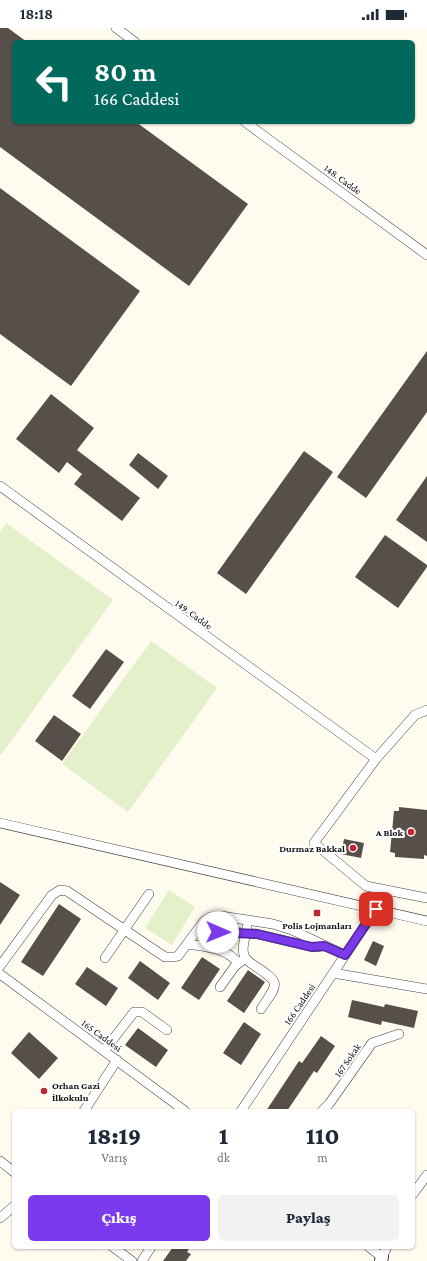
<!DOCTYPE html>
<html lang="tr">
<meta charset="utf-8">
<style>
body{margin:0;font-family:"Crimson Pro",serif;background:#f2f2f3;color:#1f2937;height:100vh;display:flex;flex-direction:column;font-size:15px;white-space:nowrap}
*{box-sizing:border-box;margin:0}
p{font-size:13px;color:#747a83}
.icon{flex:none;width:22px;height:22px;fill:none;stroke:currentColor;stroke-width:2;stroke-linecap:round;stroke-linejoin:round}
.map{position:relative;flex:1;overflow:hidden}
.sheet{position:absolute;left:12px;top:1081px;width:403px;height:140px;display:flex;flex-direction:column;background:#fff;border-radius:6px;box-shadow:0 1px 3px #0004}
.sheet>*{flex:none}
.top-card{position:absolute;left:12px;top:12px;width:403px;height:84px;border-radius:6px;box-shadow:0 1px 3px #0004;background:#00695c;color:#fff;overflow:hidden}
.pin{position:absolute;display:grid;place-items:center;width:34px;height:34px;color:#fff;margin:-17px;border-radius:8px;box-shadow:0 2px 6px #0006}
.me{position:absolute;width:44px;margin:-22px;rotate:91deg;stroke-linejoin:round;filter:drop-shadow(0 0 3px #0008)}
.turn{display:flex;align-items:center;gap:14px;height:84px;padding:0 16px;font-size:18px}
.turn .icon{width:52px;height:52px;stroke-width:2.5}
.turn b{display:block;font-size:28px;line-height:34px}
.eta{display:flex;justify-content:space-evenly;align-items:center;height:68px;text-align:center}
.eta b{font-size:24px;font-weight:800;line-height:28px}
.cta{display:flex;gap:8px;margin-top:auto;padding:8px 16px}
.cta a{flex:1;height:46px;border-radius:6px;background:#7c3aed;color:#fff;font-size:16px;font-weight:800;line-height:46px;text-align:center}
.cta a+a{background:#f2f2f3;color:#1f2937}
.status{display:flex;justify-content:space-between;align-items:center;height:28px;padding:0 20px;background:#fff;direction:ltr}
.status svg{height:11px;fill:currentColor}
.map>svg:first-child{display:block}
.pitch{fill:#e4f0ca}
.building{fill:#574f4a}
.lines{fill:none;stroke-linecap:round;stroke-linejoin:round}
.minor-casing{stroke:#414141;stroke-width:10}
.tertiary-casing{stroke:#414141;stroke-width:14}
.minor{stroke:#fff;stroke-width:9}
.tertiary{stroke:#fff;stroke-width:12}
.route-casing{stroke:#51269a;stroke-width:10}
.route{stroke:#7c3aed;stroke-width:7}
.poi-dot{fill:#be2630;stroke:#fff;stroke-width:1.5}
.labels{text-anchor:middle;stroke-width:4;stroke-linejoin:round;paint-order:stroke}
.street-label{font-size:10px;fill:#0e0e0e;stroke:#fff}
.poi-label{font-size:10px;font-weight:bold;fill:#0e0e0e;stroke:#fff;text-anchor:end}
</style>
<div class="status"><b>18:18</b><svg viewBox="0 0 49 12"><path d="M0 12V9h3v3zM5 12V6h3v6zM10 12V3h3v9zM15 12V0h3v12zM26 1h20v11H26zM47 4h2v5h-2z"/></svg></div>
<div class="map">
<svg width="427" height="1233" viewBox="0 0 427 1233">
<rect width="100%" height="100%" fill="#fffbef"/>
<path class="pitch" d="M 6,495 L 113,572 L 0,728 L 0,504 Z
M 151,613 L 217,660 L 128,784 L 62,736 Z
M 169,862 L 195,879 L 172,917 L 145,900 Z"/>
<path class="building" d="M 0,0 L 8,0 L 27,14 L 14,14 L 14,94 L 136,94 L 248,176 L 189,258 L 0,119 Z
M 0,160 L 140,263 L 71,358 L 0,306 Z
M 427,323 L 427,384 L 366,470 L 337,449 Z
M 51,366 L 94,400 L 77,422 L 140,470 L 122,493 L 74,456 L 82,446 L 67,434 L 59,445 L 16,411 Z
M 304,423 L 333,444 L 246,566 L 217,545 Z
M 138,425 L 168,448 L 158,461 L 129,437 Z
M 427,448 L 427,514 L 396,492 Z
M 385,507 L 427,537 L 427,539 L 398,580 L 355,549 Z
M 106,621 L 124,634 L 90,681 L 72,668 Z
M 54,687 L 81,706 L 62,733 L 35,713 Z
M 399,779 L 427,782 L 427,828 L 424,827 L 424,831 L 395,829 L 395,825 L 390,824 L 394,783 L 399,783 Z
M 344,811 L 364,815 L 361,830 L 341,826 Z
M 0,854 L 20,867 L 0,897 Z
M 59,876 L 81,891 L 43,948 L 21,934 Z
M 373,913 L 384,918 L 376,938 L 364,932 Z
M 202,929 L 220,941 L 199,972 L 181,960 Z
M 140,933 L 170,955 L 158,972 L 128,950 Z
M 87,939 L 118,960 L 106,978 L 75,956 Z
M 248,942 L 265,954 L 244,985 L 227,973 Z
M 352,972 L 384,979 L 385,976 L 418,983 L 414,1000 L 382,993 L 381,997 L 348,989 Z
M 244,994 L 261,1006 L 241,1037 L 223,1025 Z
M 138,1000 L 168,1022 L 156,1039 L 125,1017 Z
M 29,1004 L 58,1030 L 39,1051 L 11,1025 Z
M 321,1008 L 335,1018 L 317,1045 L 314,1043 L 287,1083 L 266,1083 L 299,1033 L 302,1035 Z
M 173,1219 L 190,1219 L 187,1224 L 191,1226 L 186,1233 L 163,1233 Z"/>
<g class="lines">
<g class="minor-casing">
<path id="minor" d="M 116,0 L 135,14
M 245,94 L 427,227
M 0,458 L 376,731
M 427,682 L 415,687 L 376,731 L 314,815 L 366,858 L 427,870
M 0,795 L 427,893
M 247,899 C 246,907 241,919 244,927 C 246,932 250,935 255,938 C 282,956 278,955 261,981
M 198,902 L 204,904 L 231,904 L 257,906 L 312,919 L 324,918
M 187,916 C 205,919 226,919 238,935
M 105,930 L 149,866
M 0,938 L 52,867 L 60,862 L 67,863 L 165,929 L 174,929 L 178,928 L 204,893 L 211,889 L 221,888 L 273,896 L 292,902 L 345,927
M 333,945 L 427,961
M 0,946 L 185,1083
M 220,959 L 235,938 L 243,932
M 104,1023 L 134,984 L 142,984 L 167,1002
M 84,1083 L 117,1032
M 241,1083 L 376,881
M 322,1083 L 329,1076 L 372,1015 L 399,1006
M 0,1133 L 14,1144
M 413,1166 L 427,1147
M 0,1190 L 14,1178
M 113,1219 L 132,1233
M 369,1219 L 382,1229 L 387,1219
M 142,1233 L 151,1219"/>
</g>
<g class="tertiary-casing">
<path id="tertiary" d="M 381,1233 L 382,1229"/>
</g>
<use href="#minor" class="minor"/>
<use href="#tertiary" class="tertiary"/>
</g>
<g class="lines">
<g class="route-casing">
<path id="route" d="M 218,904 L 257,906 L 312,919 L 324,918 L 345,927 L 376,881"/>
</g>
<use href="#route" class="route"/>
</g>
<g class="poi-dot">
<circle cx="411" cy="804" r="4"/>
<circle cx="353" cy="820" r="4"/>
<rect x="313" y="881" width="8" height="8" rx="2"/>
<circle cx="44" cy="1063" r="4"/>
</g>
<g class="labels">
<g class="street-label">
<text transform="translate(343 151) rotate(36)" y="4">148. Cadde</text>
<text transform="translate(194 586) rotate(36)" y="4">149. Cadde</text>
<text transform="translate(299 976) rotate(-56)" y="4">166 Caddesi</text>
<text transform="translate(102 1007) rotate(36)" y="4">165 Caddesi</text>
<text transform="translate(347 1032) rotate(-55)" y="4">167 Sokak</text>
</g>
<g class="poi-label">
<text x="403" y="808">A Blok</text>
<text x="345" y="824">Durmaz Bakkal</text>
<text x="317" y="901" text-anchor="middle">Polis Lojmanları</text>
<text x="52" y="1061" text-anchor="start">Orhan Gazi<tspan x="52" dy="12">İlkokulu</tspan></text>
</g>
</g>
</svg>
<div class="pin" style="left:376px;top:881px;background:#d93025"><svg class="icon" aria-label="arrive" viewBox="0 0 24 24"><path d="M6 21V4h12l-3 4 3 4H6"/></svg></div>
<svg class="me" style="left:218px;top:904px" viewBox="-20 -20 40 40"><circle r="19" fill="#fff"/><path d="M0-13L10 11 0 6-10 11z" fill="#7c3aed"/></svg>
<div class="top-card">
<div class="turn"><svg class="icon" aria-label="left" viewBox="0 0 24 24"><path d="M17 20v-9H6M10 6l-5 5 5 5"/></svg><div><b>80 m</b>166 Caddesi</div></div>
</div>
<section class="sheet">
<div class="eta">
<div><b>18:19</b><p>Varış</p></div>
<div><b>1</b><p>dk</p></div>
<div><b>110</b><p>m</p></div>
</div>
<div class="cta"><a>Çıkış</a><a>Paylaş</a></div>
</section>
</div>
